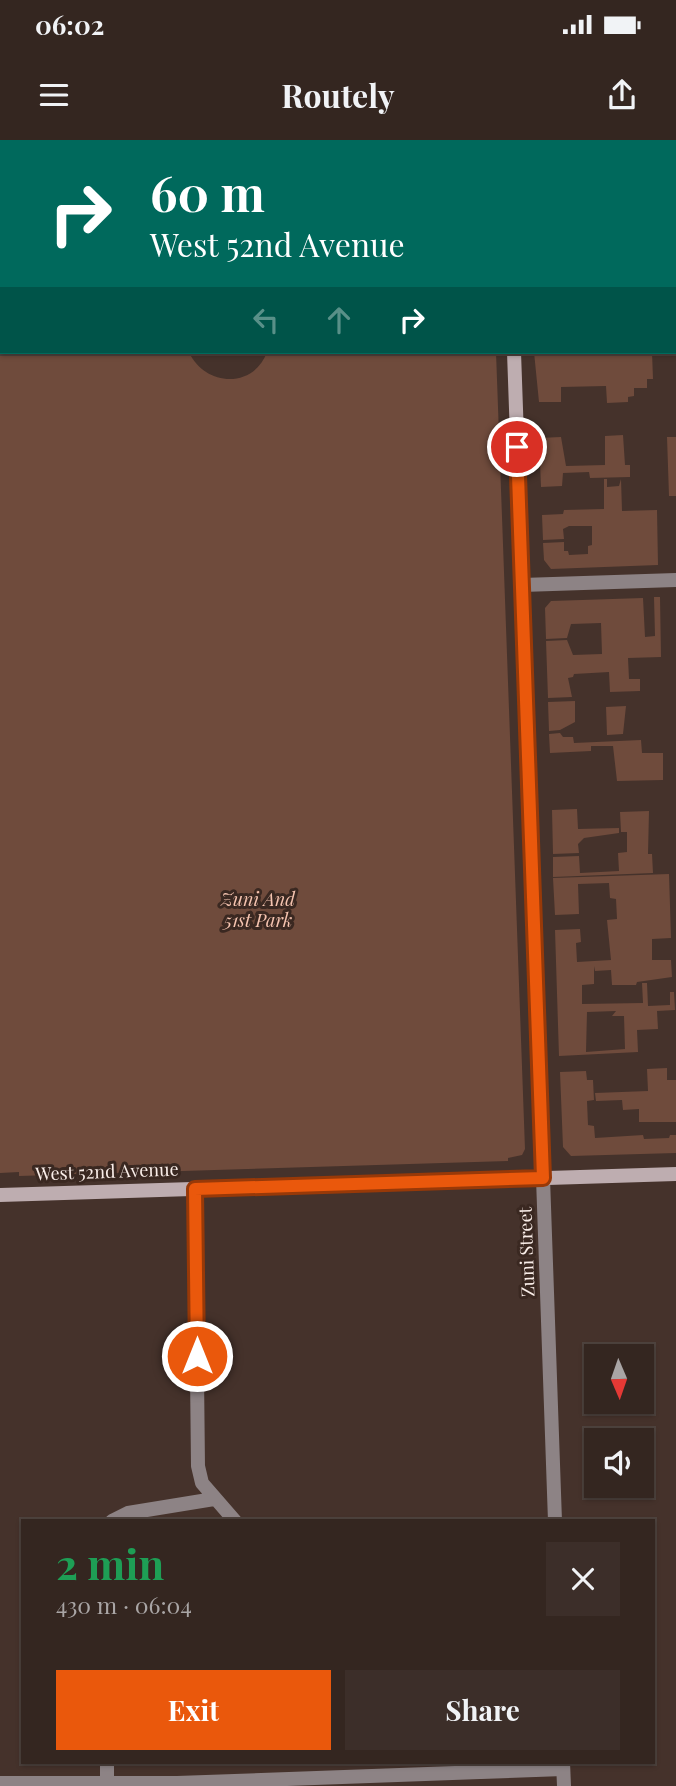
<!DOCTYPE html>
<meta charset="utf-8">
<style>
body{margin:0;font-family:"Playfair Display",serif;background:#3c2e29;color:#f1f3f6;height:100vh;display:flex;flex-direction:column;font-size:26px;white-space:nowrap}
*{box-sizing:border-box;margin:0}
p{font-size:23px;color:#a9a5a5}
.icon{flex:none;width:38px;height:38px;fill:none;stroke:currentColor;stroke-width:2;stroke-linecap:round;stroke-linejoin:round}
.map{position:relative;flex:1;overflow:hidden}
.panel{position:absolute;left:21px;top:1379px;width:634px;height:245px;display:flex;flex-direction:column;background:#342620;border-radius:0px;box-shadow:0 2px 5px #0004,0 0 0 2px #4e433e}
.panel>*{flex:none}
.banner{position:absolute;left:0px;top:0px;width:677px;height:214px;box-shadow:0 2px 5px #0004,0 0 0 2px #4e433e;background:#00695c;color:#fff;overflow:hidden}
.needle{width:46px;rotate:178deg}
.controls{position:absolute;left:584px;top:1204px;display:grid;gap:14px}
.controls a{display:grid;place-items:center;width:70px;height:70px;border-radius:0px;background:#342620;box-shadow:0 2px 5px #0004,0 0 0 2px #4e433e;font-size:35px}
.pin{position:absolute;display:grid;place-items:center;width:60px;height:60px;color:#fff;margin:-30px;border:4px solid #fff;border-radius:50%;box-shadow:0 2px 7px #0007}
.me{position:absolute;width:77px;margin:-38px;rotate:0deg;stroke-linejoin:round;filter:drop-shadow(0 0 5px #0008)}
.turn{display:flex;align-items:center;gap:24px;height:147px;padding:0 35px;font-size:32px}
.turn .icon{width:91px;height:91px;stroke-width:2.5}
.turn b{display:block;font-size:49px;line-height:60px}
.lanes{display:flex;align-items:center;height:66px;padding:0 35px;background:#0003;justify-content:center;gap:35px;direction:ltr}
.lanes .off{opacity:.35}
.round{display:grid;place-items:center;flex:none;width:74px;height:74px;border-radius:0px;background:#3c2e29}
.overview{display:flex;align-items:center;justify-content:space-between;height:119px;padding:0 35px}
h1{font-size:42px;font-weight:700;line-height:52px;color:#1e9e55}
.action{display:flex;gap:14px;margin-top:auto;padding:14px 35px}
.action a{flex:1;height:80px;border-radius:0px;background:#ea580c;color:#fff;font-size:28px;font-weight:700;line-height:80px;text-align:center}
.action a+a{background:#3c2e29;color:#f1f3f6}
.status{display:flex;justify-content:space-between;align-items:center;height:49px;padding:0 35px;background:#342620;direction:ltr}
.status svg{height:19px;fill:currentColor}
header{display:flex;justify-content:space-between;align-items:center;height:91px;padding:0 35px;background:#342620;font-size:32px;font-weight:700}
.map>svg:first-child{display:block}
.green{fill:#6f4b3c;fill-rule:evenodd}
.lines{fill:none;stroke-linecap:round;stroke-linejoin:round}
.street{stroke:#8d8385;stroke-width:14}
.secondary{stroke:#beadb0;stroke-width:14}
.route-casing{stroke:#983908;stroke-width:18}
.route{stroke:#ea580c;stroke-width:12}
.labels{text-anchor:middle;stroke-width:6;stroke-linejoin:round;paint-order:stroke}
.park-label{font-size:18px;font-style:italic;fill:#f6c4b0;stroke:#3a2821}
.street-label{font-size:18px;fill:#f9ede8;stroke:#3a2821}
</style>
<div class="status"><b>06:02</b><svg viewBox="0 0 49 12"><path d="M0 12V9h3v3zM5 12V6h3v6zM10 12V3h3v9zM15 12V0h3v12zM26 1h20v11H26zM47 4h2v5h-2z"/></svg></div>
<header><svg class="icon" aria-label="menu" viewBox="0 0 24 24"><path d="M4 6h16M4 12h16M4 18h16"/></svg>Routely<svg class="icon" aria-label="share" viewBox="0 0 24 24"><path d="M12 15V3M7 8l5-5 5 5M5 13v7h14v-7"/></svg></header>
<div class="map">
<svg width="676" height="1646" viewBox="0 0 676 1646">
<rect width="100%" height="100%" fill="#45322b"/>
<path class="green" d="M 0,169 L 2,212 L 189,212 C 204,246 253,250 267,212 L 496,212 L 525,1009 L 522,1015 L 508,1018 L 508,1021 L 19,1036 L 19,1032 L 0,1033 Z
M 534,212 L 652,212 L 653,239 L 647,239 L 647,248 L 634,248 L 634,256 L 628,257 L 628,262 L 607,263 L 606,246 L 561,247 L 561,262 L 539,262 Z
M 623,295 L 625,325 L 630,325 L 630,337 L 590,338 L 589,332 L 563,333 L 562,346 L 541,347 L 539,298 L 561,297 L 566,326 L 605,325 L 605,296 Z
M 667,297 L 676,297 L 676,356 L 669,356 Z
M 604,339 L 607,339 L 607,347 L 619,346 L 621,339 L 622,371 L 657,370 L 658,425 L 551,429 L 544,420 L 543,403 L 564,402 L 564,411 L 568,411 L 569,415 L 588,414 L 588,406 L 592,405 L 592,386 L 569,386 L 563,389 L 564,399 L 543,400 L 542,375 L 563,374 L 564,370 L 604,369 Z
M 654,457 L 660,457 L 661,517 L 628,518 L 629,539 L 640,539 L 640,551 L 610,552 L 609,532 L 574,534 L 573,537 L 568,538 L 572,557 L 548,558 L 546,501 L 567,500 L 573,515 L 602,514 L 601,483 L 571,484 L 567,498 L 546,499 L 545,468 L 551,461 L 643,458 L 645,497 L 655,496 Z
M 575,561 L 575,582 L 560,590 L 549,591 L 548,562 Z
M 626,566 L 623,594 L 607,595 L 606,567 Z
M 560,593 L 563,597 L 573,597 L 574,603 L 641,600 L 642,613 L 663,613 L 663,640 L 617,641 L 613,606 L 591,606 L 591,611 L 550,613 L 549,594 Z
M 577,669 L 578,689 L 619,688 L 619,693 L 584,698 L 578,704 L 579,713 L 553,714 L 552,670 Z
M 649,671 L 648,714 L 652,714 L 653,733 L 553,737 L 553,717 L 579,716 L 580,733 L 619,731 L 618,713 L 627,712 L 627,692 L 621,692 L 620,672 Z
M 669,734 L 671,798 L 652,799 L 652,820 L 671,820 L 672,837 L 637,842 L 636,845 L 612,845 L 611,830 L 595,831 L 594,826 L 594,844 L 582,845 L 582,864 L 643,863 L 642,843 L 647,843 L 648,866 L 670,865 L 670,852 L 674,852 L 675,870 L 657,871 L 658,889 L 637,890 L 638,912 L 559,916 L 555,790 L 580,789 L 581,802 L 576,803 L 577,822 L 611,820 L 607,780 L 617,779 L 616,759 L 610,758 L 609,743 L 578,744 L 579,774 L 555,775 L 553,738 ZM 616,871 L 612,876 L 624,876 L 625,909 L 586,912 L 587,872 Z
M 667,928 L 667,940 L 676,940 L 676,982 L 639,982 L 639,969 L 623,970 L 622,960 L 596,961 L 595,953 L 648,951 L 647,929 Z
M 586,931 L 587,940 L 593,940 L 594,960 L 587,961 L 588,985 L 594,986 L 595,998 L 643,995 L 644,999 L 669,998 L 670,995 L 676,995 L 676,1013 L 571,1016 L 563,1007 L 560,932 Z"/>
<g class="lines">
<path class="street" d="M 221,0 L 221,2
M 522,445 L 676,440
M 543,1038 L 555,1381
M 195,1049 L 198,1326 L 202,1343 L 235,1381
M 112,1381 L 128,1373 L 214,1359
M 107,1622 L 107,1642
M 563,1622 L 564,1646
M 0,1643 L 177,1643 L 563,1629"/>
<path class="secondary" d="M 507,0 L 507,2
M 514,212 L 543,1038
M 0,1055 L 676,1034"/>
</g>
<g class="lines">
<g class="route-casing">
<path id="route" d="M 197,1216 L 195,1049 L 543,1038 L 517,307"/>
</g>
<use href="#route" class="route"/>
</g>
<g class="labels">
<g class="park-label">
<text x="258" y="766">Zuni And<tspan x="258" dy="21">51st Park</tspan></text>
</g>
<g class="street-label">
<text transform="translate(107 1032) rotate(-2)" y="6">West 52nd Avenue</text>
<text transform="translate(527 1112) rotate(-92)" y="6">Zuni Street</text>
</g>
</g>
</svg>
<div class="controls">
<a><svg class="needle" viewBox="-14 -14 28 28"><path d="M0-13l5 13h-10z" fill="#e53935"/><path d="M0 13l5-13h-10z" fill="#a9a5a5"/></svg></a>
<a><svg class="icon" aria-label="sound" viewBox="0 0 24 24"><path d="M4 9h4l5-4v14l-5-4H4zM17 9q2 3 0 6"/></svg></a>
</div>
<div class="pin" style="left:517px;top:307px;background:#d93025"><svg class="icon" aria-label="arrive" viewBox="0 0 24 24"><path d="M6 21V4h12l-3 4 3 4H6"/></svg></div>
<svg class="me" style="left:197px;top:1216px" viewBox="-20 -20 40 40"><circle r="17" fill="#ea580c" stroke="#fff" stroke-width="3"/><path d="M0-11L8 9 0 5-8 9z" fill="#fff"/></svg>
<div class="banner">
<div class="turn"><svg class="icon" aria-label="right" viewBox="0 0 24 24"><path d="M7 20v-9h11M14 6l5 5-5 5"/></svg><div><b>60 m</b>West 52nd Avenue</div></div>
<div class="lanes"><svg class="icon off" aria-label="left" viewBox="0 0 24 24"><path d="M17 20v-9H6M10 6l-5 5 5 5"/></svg><svg class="icon off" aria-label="ahead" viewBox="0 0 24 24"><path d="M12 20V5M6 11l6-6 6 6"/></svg><svg class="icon" aria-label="right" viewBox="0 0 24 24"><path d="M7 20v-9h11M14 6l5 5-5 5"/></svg></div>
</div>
<section class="panel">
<div class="overview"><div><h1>2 min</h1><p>430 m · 06:04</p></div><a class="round"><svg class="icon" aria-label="close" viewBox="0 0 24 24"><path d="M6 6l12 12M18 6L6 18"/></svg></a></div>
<div class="action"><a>Exit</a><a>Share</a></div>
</section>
</div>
